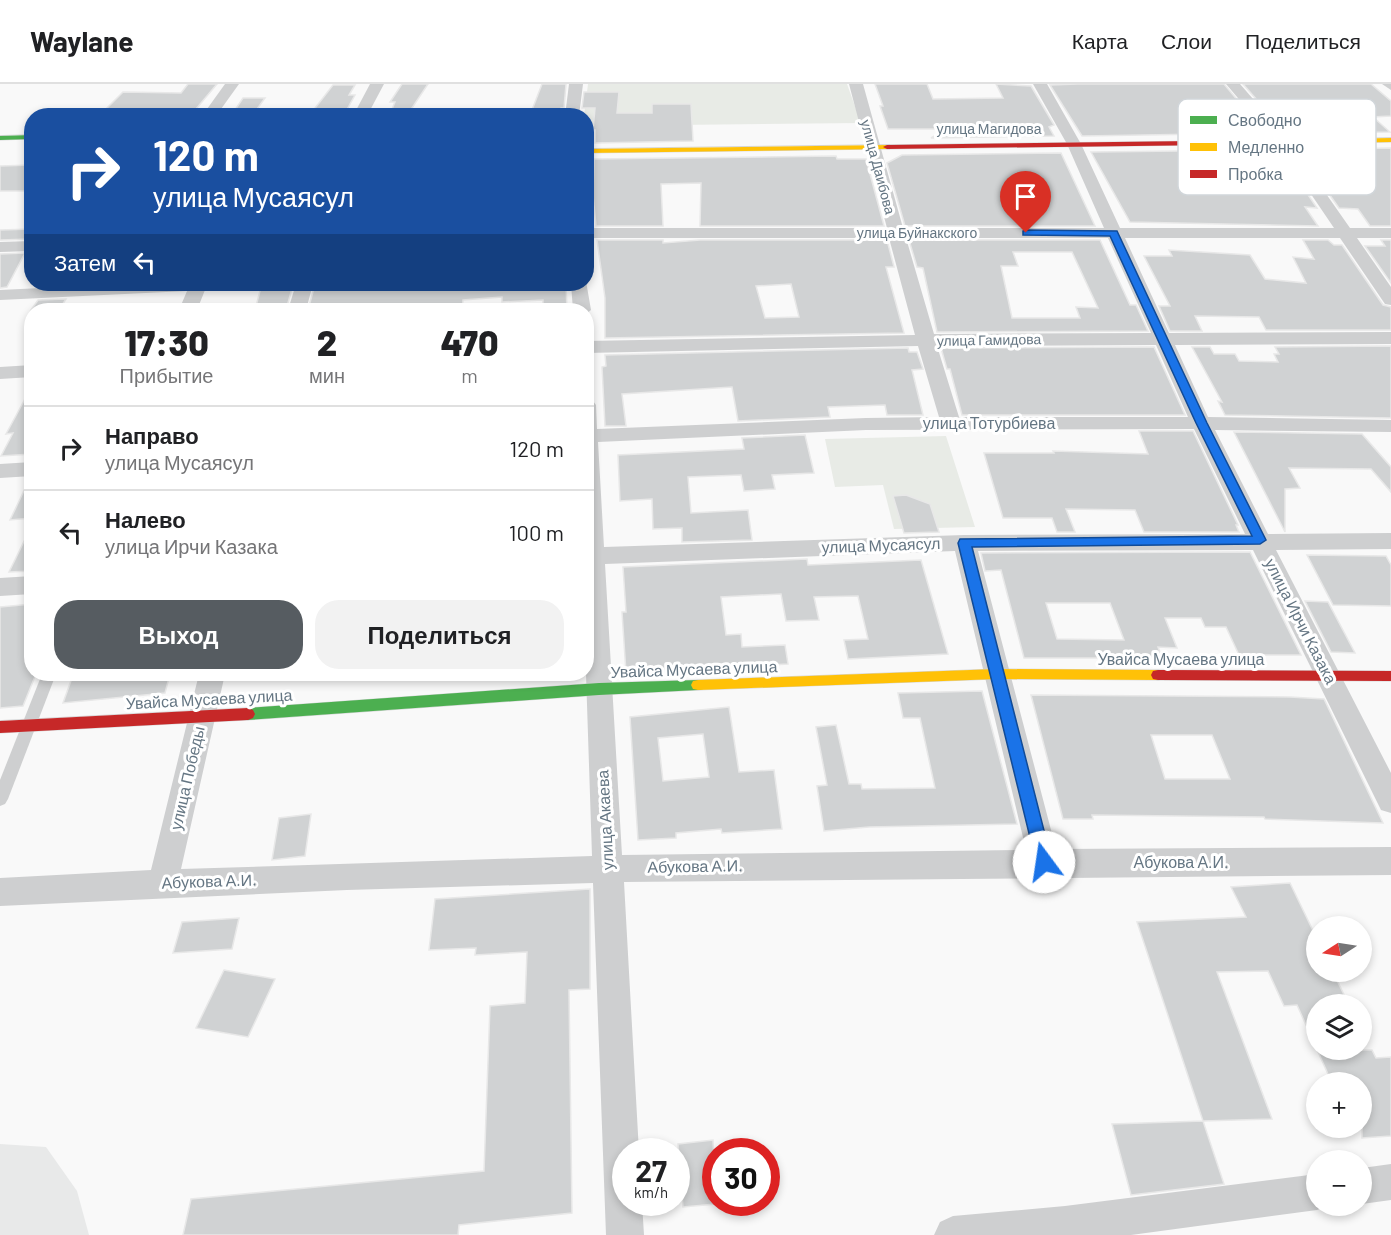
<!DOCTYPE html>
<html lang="ru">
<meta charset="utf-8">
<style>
body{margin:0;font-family:Barlow,sans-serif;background:#f2f2f2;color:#202124;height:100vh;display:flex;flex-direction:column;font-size:22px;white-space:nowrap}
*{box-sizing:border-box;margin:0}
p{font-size:20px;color:#757577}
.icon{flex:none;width:33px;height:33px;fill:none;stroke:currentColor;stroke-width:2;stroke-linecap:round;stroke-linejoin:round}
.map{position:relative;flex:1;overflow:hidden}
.sheet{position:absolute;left:24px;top:219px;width:570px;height:378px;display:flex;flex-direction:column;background:#fff;border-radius:24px;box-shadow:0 3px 9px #0003}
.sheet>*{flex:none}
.top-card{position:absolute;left:24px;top:24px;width:570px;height:183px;border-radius:24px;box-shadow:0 3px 9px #0003;background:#1a4fa0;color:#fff;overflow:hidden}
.needle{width:39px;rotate:258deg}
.fabs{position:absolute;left:1306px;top:832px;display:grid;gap:12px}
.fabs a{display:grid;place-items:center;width:66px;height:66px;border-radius:50%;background:#fff;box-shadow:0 3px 9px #0003;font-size:30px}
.speed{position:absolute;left:612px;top:1054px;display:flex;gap:12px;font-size:30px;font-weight:700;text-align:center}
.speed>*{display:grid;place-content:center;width:78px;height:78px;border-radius:50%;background:#fff;box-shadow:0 3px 9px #0003;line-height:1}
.speed small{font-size:15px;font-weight:400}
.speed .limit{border:9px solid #d22;background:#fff;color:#111}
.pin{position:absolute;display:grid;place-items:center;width:51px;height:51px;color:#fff;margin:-62px -26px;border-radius:50% 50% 50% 0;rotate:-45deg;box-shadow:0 0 6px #0007}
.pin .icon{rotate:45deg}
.me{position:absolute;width:66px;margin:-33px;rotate:346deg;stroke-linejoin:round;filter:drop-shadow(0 0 4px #0008)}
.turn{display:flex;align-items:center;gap:21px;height:126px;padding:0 30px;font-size:27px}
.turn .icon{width:78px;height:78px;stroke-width:2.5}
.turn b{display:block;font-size:42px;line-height:51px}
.then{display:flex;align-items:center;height:57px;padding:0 30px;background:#0003;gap:12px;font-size:22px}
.eta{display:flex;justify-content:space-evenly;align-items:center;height:102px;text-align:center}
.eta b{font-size:36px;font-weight:800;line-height:42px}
.action{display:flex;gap:12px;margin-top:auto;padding:12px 30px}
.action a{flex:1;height:69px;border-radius:24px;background:#565c61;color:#fff;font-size:24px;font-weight:800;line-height:69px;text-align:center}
.action a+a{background:#f2f2f2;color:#202124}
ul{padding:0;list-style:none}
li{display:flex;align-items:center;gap:18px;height:84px;padding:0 30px;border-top:2px solid #e0e0e0}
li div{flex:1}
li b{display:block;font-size:22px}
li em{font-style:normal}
header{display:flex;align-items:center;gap:36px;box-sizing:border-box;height:84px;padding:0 30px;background:#fff;border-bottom:2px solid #e0e0e0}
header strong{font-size:28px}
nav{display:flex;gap:33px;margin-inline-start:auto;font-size:21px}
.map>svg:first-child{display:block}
.built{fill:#e8e9e9}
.green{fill:#e8ebe6}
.building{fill:#d0d2d3;stroke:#e8e8e8;stroke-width:1.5;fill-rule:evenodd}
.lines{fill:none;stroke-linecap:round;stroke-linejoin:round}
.fast-casing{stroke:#d5d6d7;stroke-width:1}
.slow-casing{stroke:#d5d6d7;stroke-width:1}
.jam-casing{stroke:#d5d6d7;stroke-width:1}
.lane{fill:#cecfd0;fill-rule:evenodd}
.street{fill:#cecfd0;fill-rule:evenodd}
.fast{fill:#4caf50;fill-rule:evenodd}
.slow{fill:#ffc107;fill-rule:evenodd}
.jam{fill:#c62828;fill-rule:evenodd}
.route{fill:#1a73e8;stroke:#114b97;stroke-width:1.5}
.labels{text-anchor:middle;stroke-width:6;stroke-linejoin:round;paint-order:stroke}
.far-street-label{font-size:14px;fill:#657683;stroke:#fff}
.street-label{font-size:16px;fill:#657683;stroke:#fff}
.key{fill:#fff;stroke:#d1d6da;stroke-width:1.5}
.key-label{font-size:16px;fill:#657683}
</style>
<header>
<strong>Waylane</strong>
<nav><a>Карта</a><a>Слои</a><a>Поделиться</a></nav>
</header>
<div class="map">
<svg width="1391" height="1151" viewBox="0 0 1391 1151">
<rect width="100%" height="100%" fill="#f9f9f9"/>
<path class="built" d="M 0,1060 L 46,1063 L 77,1107 L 89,1151 L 0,1151 Z"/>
<path class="green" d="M 588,0 L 847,0 L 861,39 L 587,42 L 586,32 L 584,32 Z
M 946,352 L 975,443 L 894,445 L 883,401 L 835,403 L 825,355 Z"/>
<path class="building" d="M 188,0 L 217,0 L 196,25 L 163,25 L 157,32 L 99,32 L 123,8 L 181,9 Z
M 402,0 L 428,0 L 408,30 L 390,30 L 395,18 L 390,18 Z
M 542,0 L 566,0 L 564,24 L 561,24 L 559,32 L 540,32 L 541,26 L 532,26 Z
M 875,0 L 927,0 L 933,15 L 1003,14 L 996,0 L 1031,2 L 1054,41 L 1049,43 L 1054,52 L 931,54 L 947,45 L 888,45 L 880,22 L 883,22 Z
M 1077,0 L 1224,0 L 1265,49 L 1082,52 L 1050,1 Z
M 1243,0 L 1371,0 L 1391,17 L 1391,32 L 1373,33 L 1390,48 L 1286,49 Z
M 333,1 L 355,1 L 349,11 L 355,11 L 345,29 L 312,28 Z
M 584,8 L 619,8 L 617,29 L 652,29 L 652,20 L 691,20 L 693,57 L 595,59 L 595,46 L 593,46 L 595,24 L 582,24 Z
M 243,14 L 265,14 L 252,32 L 231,32 Z
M 1391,64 L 1391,142 L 1370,142 L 1358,125 L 1339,124 L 1298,66 Z
M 1278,66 L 1317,124 L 1305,123 L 1318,142 L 1130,138 L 1091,68 Z
M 1061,69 L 1095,142 L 905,142 L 887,79 L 902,71 Z
M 836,72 L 837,75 L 866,75 L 884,142 L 700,142 L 701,99 L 661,100 L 663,142 L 596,142 L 593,111 L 594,75 Z
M 32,81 L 32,107 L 0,107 L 0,82 Z
M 32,145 L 32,155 L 0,156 L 0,146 Z
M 597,156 L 663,156 L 663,159 L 700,156 L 887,156 L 894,183 L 886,183 L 904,249 L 605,254 L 605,214 ZM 791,200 L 799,233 L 765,234 L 756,202 Z
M 909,156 L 1100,156 L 1130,221 L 1136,221 L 1148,247 L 937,248 L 923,184 L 917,183 ZM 1013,168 L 1072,168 L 1098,224 L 1076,223 L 1080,234 L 1012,234 L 1001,182 L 1018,182 Z
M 1303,156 L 1328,156 L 1334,161 L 1342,161 L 1383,221 L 1391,223 L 1391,246 L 1266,246 L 1259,233 L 1195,232 L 1202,247 L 1170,247 L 1159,222 L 1170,222 L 1144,172 L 1172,172 L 1169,166 L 1250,171 L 1265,195 L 1306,199 L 1293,173 L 1314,175 Z
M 1381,156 L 1391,156 L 1391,199 L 1365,162 L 1385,162 Z
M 25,169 L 7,203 L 0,204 L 0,170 Z
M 315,200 L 566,200 L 567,226 L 543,226 L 543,216 L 502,218 L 502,213 L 463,216 L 462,226 L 356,226 L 356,224 L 308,226 Z
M 293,201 L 286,226 L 255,226 L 261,203 Z
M 66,215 L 59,226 L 31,226 L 38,216 Z
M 1391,262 L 1391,334 L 1225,331 L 1218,317 L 1222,318 L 1192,263 L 1210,263 L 1214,270 L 1235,270 L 1239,277 L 1278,278 L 1274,270 L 1279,270 L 1275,263 Z
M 1154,263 L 1185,331 L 962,331 L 950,285 L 947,285 L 941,264 Z
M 908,264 L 909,268 L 917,268 L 923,285 L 912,286 L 923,331 L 887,331 L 885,321 L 828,323 L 830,333 L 738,337 L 732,303 L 622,310 L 626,342 L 605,342 L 602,283 L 606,282 L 605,271 Z
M 32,302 L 32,370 L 1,372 L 13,349 L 6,350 Z
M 1139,347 L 1193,347 L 1238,441 L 1236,441 L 1239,448 L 1144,448 L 1135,426 L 1066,425 L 1075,448 L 1057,448 L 1052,434 L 1003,434 L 984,369 L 1054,369 L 1053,367 L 1148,370 Z
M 1234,348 L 1362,350 L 1391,383 L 1391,408 L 1371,385 L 1289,384 L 1300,404 L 1285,405 L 1285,448 Z
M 805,351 L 814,389 L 772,391 L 775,405 L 744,407 L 741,391 L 688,393 L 691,429 L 748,426 L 752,456 L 682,458 L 682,444 L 653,445 L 652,415 L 620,417 L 618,371 L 744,365 L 742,354 Z
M 30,394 L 32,434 L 10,436 Z
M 906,411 L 930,420 L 939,448 L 904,449 L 893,412 Z
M 32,441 L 32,487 L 9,488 Z
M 1250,468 L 1301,571 L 1239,571 L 1226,543 L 1205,543 L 1201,534 L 1165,534 L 1177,564 L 1158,563 L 1162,574 L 1024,574 L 1001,486 L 985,487 L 981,469 ZM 1046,519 L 1110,519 L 1124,556 L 1057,555 Z
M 1307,471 L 1386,472 L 1391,481 L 1391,522 L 1333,521 Z
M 807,475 L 808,481 L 921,476 L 948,570 L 848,575 L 844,556 L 868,555 L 858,512 L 814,513 L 819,536 L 786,537 L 781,510 L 721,513 L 726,551 L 741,550 L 742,563 L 785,561 L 788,580 L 626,589 L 622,528 L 626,528 L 623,483 Z
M 1305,517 L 1328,518 L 1355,569 L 1331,568 Z
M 32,520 L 32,590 L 36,590 L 23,622 L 0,624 L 0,523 Z
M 87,590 L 170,590 L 165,609 L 63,619 L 73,591 Z
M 982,607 L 1017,740 L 869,743 L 824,747 L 817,702 L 827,701 L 816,643 L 836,641 L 849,700 L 861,700 L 862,705 L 935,704 L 920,634 L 903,634 L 898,609 Z
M 1031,611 L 1290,613 L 1324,615 L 1383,739 L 1265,735 L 1264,733 L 1092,731 L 1093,735 L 1063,735 ZM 1151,651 L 1212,651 L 1230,695 L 1165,695 Z
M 729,623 L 739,688 L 774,686 L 782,745 L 722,749 L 721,745 L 676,749 L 676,754 L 638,756 L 630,633 ZM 703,650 L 709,693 L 663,697 L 658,654 Z
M 311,730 L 305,772 L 272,776 L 279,734 Z
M 1290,799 L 1317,855 L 1317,888 L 1333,888 L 1349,921 L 1317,921 L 1317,966 L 1372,966 L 1376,974 L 1391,973 L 1391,1052 L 1362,1054 L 1362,999 L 1332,999 L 1297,921 L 1284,922 L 1268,887 L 1217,888 L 1272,1035 L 1203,1037 L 1137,838 L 1246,833 L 1231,803 Z
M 590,805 L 590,905 L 569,906 L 572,1129 L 459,1141 L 458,1151 L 183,1151 L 191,1115 L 484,1087 L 490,922 L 525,919 L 527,868 L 475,871 L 476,864 L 429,866 L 435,815 Z
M 239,834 L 232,865 L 173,869 L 182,838 Z
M 224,886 L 275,895 L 248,953 L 196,944 Z
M 1203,1037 L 1224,1100 L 1131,1111 L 1112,1040 Z
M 713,1056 L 716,1120 L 683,1123 L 678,1060 Z"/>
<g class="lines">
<g class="fast-casing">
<path id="fast" d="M 32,51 L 32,55 L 0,56 L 0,52 Z
M 698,596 L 703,597 L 705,601 L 703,605 L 698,606 L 599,611 L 248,636 L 243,634 L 241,630 L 243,626 L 248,624 L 599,599 Z"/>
</g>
<g class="slow-casing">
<path id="slow" d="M 1391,54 L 1391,58 L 1281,60 L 1277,58 L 1281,56 Z
M 890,61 L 890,65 L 887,65 L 586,69 L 586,65 Z
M 997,585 L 1158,586 L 1163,587 L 1165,591 L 1163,595 L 1158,596 L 997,595 L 698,606 L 693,605 L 691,601 L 693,597 L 698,596 Z"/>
</g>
<g class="jam-casing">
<path id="jam" d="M 1281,56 L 1284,56 L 1284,60 L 887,65 L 883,63 L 887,61 Z
M 1158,586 L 1391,587 L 1391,597 L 1158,596 L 1153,595 L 1151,591 L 1153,587 Z
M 248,624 L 253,626 L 255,630 L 253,634 L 248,636 L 0,649 L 0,637 Z"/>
</g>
<path class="lane" d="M 42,590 L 56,590 L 8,715 L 5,720 L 0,722 L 0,696 Z"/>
<path class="street" d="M 225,0 L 239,0 L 216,32 L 202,32 Z
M 370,0 L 384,0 L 367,32 L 353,32 Z
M 569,0 L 583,0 L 579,32 L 565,32 Z
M 849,0 L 863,0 L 903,144 L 1104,144 L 1067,60 L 1033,0 L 1047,0 L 1081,60 L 1120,144 L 1334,144 L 1277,60 L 1226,0 L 1240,0 L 1287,54 L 1350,144 L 1391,144 L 1391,154 L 1357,154 L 1391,203 L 1391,221 L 1385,220 L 1340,154 L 1125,154 L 1169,249 L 1391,248 L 1391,260 L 1175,261 L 1208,333 L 1391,336 L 1391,348 L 1215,346 L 1268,450 L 1391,449 L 1391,465 L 1276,466 L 1391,689 L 1391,729 L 1381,726 L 1253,466 L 978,467 L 1056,765 L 1391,763 L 1391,791 L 624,798 L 639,1068 L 626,1068 L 626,1119 L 642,1119 L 644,1151 L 606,1151 L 593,799 L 347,806 L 0,822 L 0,794 L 151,786 L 199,590 L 225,590 L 181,785 L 592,772 L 586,590 L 586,315 L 593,317 L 596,321 L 597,345 L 866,334 L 939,333 L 918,262 L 586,269 L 586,257 L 915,251 L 889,154 L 586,154 L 586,144 L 887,144 ZM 906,154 L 1108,154 L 1151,249 L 934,250 ZM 1156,261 L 1188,333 L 959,333 L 937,262 ZM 1194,345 L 1245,450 L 964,451 L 604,463 L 598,358 L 866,346 ZM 955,467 L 1026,766 L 622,771 L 605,480 Z
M 1382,0 L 1391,0 L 1391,6 Z
M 32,157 L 32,167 L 0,168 L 0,158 Z
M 586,197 L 591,226 L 586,230 L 586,226 L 573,226 L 571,200 L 586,200 Z
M 124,200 L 228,200 L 225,204 L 205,206 L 197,226 L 179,226 L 187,207 L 0,216 L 0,206 Z
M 296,200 L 313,200 L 306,226 L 288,226 Z
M 32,281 L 32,293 L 0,295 L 0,283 Z
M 32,378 L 32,392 L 0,394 L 0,380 Z
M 32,492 L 32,510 L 0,512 L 0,494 Z
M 1391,1080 L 1391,1116 L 1362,1120 L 1362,1084 Z
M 1317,1090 L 1317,1122 L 1328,1122 L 1317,1126 L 1131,1151 L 934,1151 L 940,1138 L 953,1132 L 1065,1122 Z"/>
<use href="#fast" class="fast"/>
<use href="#slow" class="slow"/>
<use href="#jam" class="jam"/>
</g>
<path class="route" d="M 1026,146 L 1117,147 L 1207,339 L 1266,456 L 1260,460 L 972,463 L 1052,778 L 1050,784 L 1044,786 L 1038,784 L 1036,778 L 958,459 L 960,455 L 1252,452 L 1196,339 L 1110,152 L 1023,151 L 1023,147 Z"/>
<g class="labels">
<g class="far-street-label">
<text x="989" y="50">улица Магидова</text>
<text transform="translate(878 83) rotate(75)" y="5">улица Даибова</text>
<text x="917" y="154">улица Буйнакского</text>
<text transform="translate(989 256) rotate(-1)" y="5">улица Гамидова</text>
</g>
<g class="street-label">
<text x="989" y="345">улица Тотурбиева</text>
<text transform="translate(881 461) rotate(-2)" y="6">улица Мусаясул</text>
<text transform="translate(1301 537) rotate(63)" y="6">улица Ирчи Казака</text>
<text x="1181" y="581">Увайса Мусаева улица</text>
<text transform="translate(694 585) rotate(-2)" y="6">Увайса Мусаева улица</text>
<text transform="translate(209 615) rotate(-3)" y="6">Увайса Мусаева улица</text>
<text transform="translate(187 694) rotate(-77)" y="6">улица Победы</text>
<text transform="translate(605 736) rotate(-93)" y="6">улица Акаева</text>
<text x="1181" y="784">Абукова А.И.</text>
<text transform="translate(695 782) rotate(-1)" y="6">Абукова А.И.</text>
<text transform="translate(209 797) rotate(-2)" y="6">Абукова А.И.</text>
</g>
</g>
<rect x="1178" y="15" width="198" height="96" rx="9" class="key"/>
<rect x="1190" y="32" width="27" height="8" fill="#4caf50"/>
<rect x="1190" y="59" width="27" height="8" fill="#ffc107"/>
<rect x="1190" y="86" width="27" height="8" fill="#c62828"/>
<g class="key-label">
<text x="1228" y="42">Свободно</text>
<text x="1228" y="69">Медленно</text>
<text x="1228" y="96">Пробка</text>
</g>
</svg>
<div class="fabs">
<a><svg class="needle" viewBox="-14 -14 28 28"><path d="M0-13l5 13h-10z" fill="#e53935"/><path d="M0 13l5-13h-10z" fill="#757577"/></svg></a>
<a><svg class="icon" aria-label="layers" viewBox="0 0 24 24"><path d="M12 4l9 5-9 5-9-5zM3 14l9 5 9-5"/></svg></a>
<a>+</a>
<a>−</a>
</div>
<div class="speed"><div>27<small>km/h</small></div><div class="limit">30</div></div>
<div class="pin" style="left:1026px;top:149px;background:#d93025"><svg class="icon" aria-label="arrive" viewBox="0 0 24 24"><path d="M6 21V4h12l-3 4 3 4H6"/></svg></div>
<svg class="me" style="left:1044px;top:778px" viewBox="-20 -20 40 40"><circle r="19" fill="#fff"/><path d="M0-13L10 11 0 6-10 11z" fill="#1a73e8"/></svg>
<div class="top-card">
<div class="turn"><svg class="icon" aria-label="right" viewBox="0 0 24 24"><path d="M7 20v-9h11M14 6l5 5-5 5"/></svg><div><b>120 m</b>улица Мусаясул</div></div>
<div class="then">Затем<svg class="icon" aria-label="left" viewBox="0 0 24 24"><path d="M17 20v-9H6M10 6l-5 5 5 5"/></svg></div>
</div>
<section class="sheet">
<div class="eta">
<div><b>17:30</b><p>Прибытие</p></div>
<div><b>2</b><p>мин</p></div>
<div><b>470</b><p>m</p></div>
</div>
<ul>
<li><svg class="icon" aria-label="right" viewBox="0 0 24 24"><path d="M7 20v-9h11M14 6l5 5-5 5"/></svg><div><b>Направо</b><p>улица Мусаясул</p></div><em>120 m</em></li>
<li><svg class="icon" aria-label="left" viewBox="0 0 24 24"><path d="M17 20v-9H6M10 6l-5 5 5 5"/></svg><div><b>Налево</b><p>улица Ирчи Казака</p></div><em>100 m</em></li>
</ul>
<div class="action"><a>Выход</a><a>Поделиться</a></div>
</section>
</div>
